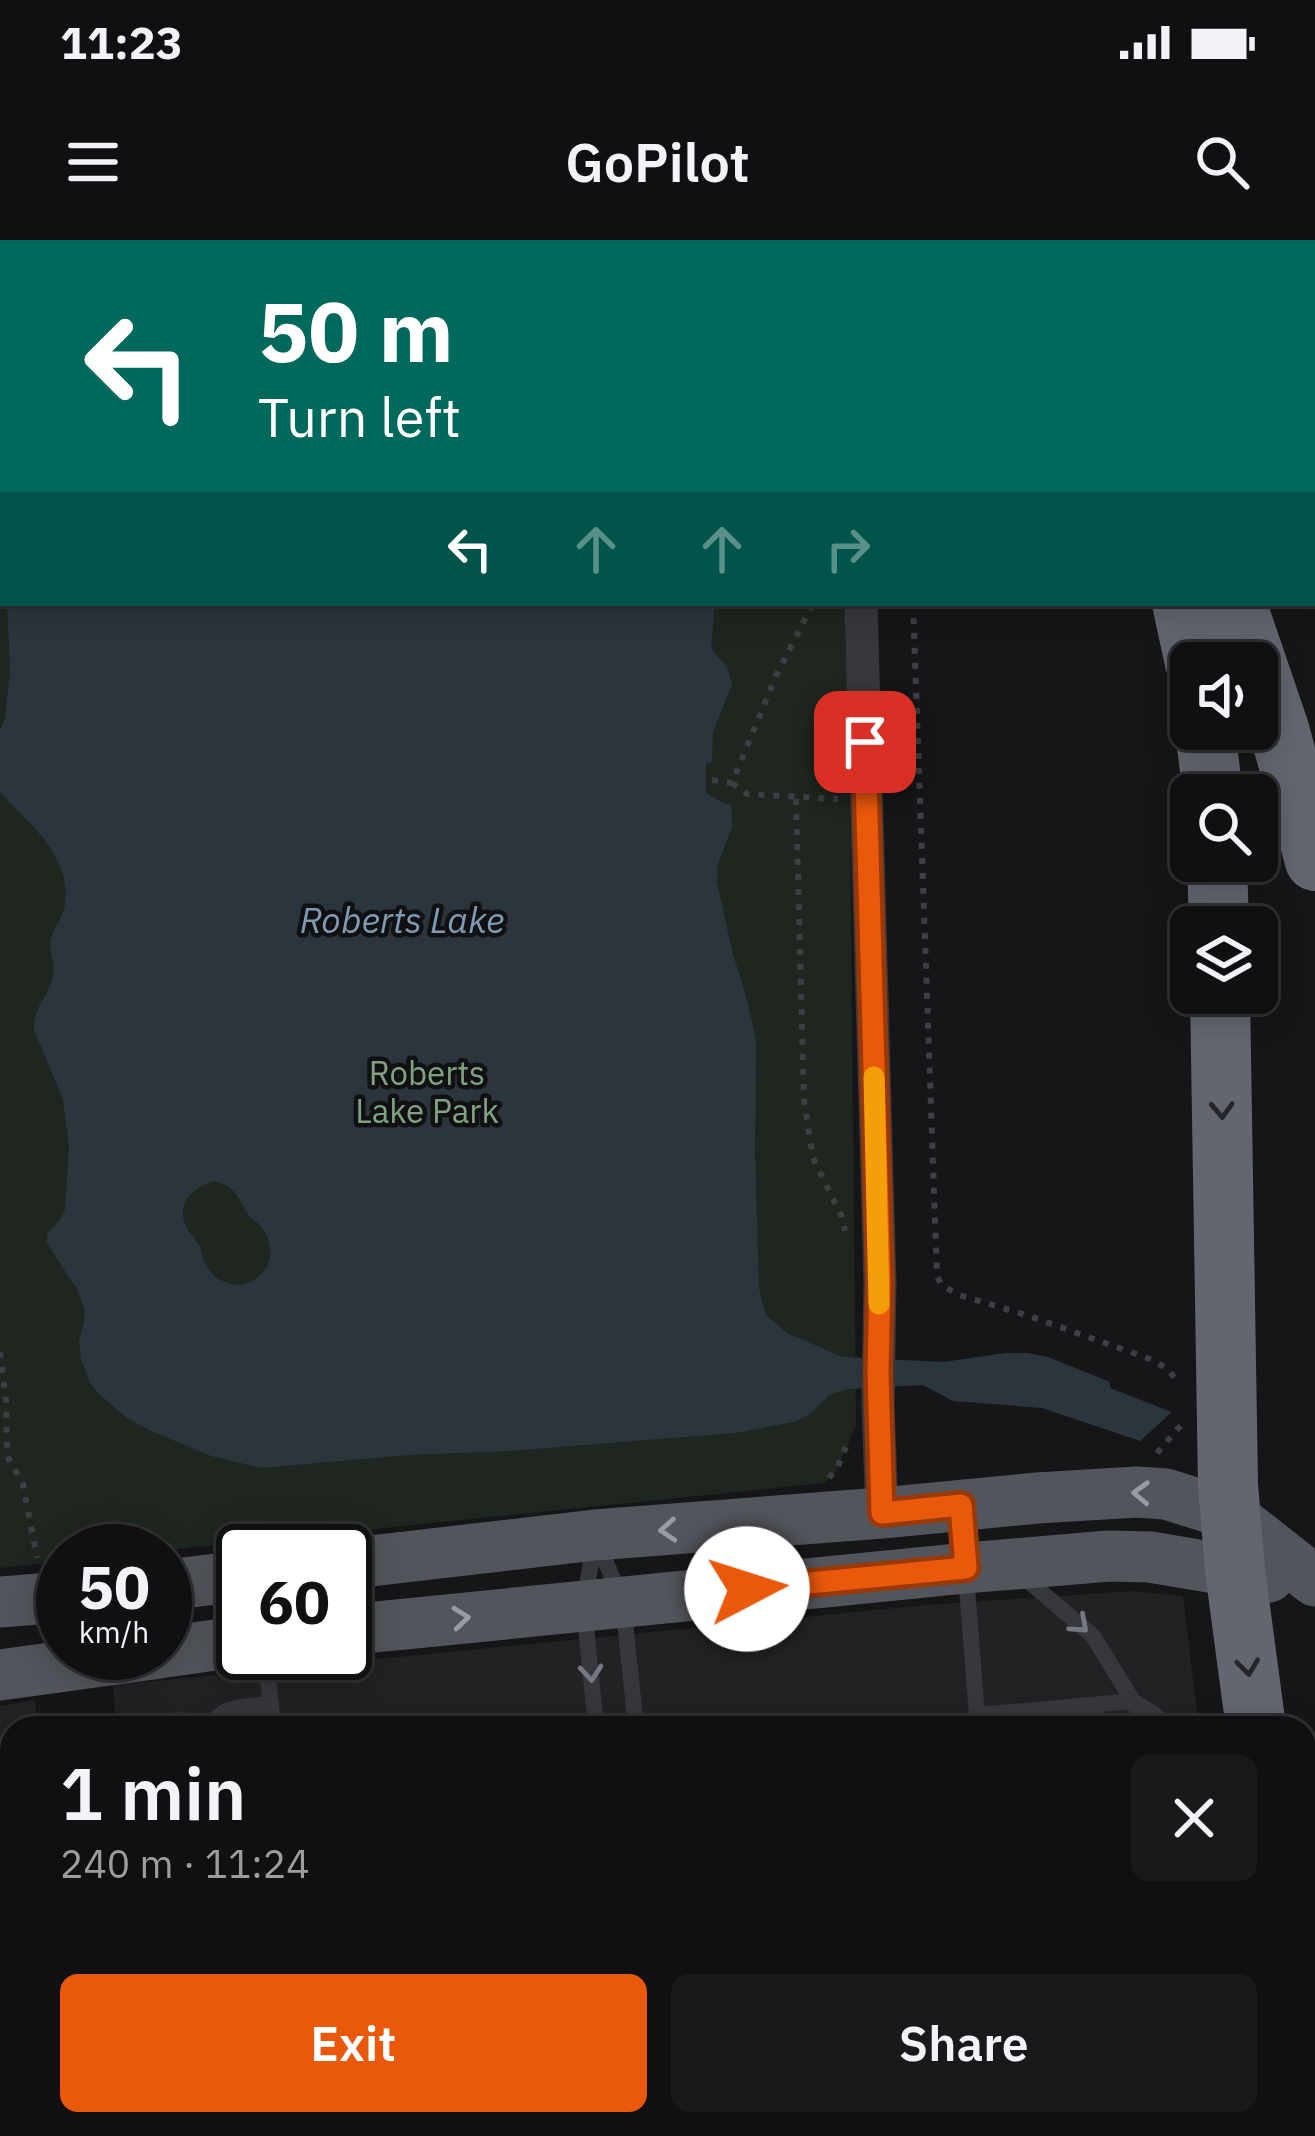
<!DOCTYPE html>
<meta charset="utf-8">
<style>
body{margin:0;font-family:"IBM Plex Sans",sans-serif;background:#19191b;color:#f1f3f6;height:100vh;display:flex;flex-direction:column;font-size:45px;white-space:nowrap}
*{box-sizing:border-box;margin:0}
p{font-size:39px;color:#9c9d9f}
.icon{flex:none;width:66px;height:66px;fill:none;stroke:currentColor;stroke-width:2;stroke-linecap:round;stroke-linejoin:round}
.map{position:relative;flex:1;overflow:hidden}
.side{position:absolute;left:0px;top:1476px;width:1317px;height:420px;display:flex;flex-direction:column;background:#101012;border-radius:36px 36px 0 0;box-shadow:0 6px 30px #0003,0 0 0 3px #303032}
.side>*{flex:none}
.hud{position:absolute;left:0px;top:0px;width:1317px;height:366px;box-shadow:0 6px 30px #0003,0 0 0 3px #303032;background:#00695c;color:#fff;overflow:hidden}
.tools{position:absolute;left:1170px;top:402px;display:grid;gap:24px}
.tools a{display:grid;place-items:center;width:108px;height:108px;border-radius:18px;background:#101012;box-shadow:0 6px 30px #0003,0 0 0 3px #303032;font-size:60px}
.speed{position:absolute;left:36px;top:1284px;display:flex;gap:24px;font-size:60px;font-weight:700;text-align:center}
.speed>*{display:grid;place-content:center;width:156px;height:156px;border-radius:50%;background:#101012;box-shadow:0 6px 30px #0003,0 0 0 3px #303032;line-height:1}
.speed small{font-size:30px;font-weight:400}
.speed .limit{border:6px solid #111;border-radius:18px;background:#fff;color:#111}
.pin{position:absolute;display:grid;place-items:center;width:102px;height:102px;color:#fff;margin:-51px;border-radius:24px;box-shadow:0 6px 18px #0006}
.me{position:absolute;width:132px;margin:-66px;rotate:85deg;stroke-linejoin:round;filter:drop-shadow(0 0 9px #0008)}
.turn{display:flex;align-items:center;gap:42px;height:252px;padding:0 60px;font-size:54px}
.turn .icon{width:156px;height:156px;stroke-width:2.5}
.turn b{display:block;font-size:84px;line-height:102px}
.lanes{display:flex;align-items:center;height:114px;padding:0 60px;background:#0003;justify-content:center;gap:60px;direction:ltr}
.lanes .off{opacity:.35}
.round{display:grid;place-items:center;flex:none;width:126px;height:126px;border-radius:18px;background:#19191b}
.summary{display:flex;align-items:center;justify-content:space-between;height:204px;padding:0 60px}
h1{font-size:72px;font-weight:600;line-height:90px}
.button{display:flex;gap:24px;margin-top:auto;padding:24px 60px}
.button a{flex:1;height:138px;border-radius:18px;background:#ea580c;color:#fff;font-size:48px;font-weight:600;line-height:138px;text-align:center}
.button a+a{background:#19191b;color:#f1f3f6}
.status{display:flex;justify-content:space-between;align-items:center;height:84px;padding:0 60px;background:#101012;direction:ltr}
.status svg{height:33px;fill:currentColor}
header{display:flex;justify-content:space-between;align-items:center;height:156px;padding:0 60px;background:#101012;font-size:54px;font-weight:600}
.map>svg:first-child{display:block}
.built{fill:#222225}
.green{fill:#1e261f}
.water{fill:#2c353c;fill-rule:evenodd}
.building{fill:#404145;stroke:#303034;stroke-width:3}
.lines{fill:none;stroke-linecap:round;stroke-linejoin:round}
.path{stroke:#3d3f44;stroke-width:6;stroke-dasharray:6 9;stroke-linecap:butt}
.service{stroke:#37383d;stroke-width:16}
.minor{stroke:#37383d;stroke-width:33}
.primary{stroke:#53555c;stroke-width:51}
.motorway{stroke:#63666e;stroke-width:60}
.oneway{stroke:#26262a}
.oneway2{stroke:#979ba6}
.oneway3{stroke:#757881}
.route-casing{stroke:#983908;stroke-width:30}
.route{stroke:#ea580c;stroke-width:21}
.slow{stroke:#f59e0b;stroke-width:21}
.labels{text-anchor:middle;stroke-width:9;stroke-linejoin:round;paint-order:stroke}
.park-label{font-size:33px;fill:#7fa381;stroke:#111113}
.water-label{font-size:36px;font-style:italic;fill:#7f9bb3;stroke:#111113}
</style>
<div class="status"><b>11:23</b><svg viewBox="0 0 49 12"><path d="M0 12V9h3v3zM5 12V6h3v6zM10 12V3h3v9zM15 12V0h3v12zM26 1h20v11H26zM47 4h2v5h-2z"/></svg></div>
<header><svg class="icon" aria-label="menu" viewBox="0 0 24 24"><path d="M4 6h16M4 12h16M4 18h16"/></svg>GoPilot<svg class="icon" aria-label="search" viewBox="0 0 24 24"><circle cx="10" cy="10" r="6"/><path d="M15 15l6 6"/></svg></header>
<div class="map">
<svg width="1315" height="1896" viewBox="0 0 1315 1896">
<rect width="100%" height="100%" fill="#161618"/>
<path class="built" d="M 1133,1351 L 1183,1356 L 1199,1488 L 116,1488 L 113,1445 L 926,1365 Z
M 35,1460 L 37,1488 L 12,1488 L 12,1884 L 55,1884 L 56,1896 L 0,1896 L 0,1466 Z
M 146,1884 L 1249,1884 L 1251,1896 L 147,1896 Z"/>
<path class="green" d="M 0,0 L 814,0 L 815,3 L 3,3 L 3,363 L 848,363 L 856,1186 L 835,1233 L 824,1243 L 159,1311 L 63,1311 L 63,1321 L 0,1328 Z"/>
<path class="water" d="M 0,0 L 707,0 L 708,3 L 3,3 L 3,16 Z
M 7,363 L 715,363 L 711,406 L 714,413 L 727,427 L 732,444 L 713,492 L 712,522 L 706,523 L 706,553 L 725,564 L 731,565 L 732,587 L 718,624 L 717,642 L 732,711 L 747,759 L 756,800 L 755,911 L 759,1048 L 766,1075 L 787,1093 L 843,1117 L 943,1122 L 1005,1113 L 1028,1113 L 1048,1117 L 1110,1142 L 1110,1148 L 1172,1172 L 1140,1201 L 1042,1168 L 953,1161 L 923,1145 L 848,1149 L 829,1155 L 812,1173 L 794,1182 L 735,1193 L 509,1211 L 409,1215 L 261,1228 L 211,1216 L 151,1191 L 127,1178 L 99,1154 L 90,1143 L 81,1119 L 79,1101 L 85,1078 L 84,1068 L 78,1051 L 47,1003 L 47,994 L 59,981 L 65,969 L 69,907 L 63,859 L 34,790 C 33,767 48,757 53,737 C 56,724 48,711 51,699 C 54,686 64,677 65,663 C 71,615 29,584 0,552 L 0,490 L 5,478 L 10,431 ZM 214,941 C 233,945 237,955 246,971 C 251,980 252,977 259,985 C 273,998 275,1021 260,1035 C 243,1053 215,1044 205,1023 C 202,1018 202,1011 199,1005 C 195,998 192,996 188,990 C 174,966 191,948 214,941 Z"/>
<path class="building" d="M 184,1473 L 186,1488 L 126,1488 L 125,1479 Z
M 12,1871 L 12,1884 L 22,1884 L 23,1896 L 0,1896 L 0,1872 Z
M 164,1884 L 438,1884 L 439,1896 L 165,1896 Z"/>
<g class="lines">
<path class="path" d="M 793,0 L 793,3
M 913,363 L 937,1036 L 941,1044 L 956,1054 L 1029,1076 L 1150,1119 L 1168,1129 L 1179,1144
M 712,540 L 732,543 L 776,436 L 813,363
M 732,543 L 747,554 L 838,559
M 796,559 L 804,861 L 813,918 L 842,977 L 845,991
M 0,1112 L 6,1161 L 7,1216 L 23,1244 L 37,1318
M 1157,1213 L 1182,1184
M 829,1238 L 838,1226 L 846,1207"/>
<path class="service" d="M 961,1272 L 977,1475 L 1048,1469 L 1050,1488
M 594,1302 L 584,1366 L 596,1488
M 597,1302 L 623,1362 L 636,1488
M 1019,1333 L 1093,1396 L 1133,1461 L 1145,1488
M 265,1413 L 272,1474
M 1095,1465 L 1097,1488
M 1048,1469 L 1133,1461 L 1154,1474 L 1168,1488
M 209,1488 C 221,1464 247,1467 271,1464
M 654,1884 L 655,1896"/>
<path class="minor" d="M 839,0 L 840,3
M 861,363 L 880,1043 L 878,1164 L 882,1273"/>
<path class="primary" d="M 345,1324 L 595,1295 L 882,1273 L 1037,1258 L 1137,1252 L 1166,1254 L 1230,1274 L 1315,1341
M 165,1345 L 243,1336
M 0,1362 L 63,1357
M 345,1390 L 966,1328 L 1109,1316 L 1150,1317 L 1269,1337
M 165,1412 L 243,1401
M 0,1435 L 160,1413"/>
<path class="motorway" d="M 1070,0 L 1071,3
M 1185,0 L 1187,3
M 1314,230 L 1315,232
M 1314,284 L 1315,287
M 1182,363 L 1195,423
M 1236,363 L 1279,489 L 1315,621
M 1205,489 L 1213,555
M 1217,621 L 1219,687
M 1220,753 L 1228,1245 L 1235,1330 L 1256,1488
M 1305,1839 L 1313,1896"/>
</g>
<defs><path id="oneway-chevron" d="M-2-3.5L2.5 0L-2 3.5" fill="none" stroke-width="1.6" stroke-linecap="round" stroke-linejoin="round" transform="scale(3)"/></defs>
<g class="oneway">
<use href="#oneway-chevron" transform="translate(1222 870) rotate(88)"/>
<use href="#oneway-chevron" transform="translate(1248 1427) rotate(83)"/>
</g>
<g class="oneway2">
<use href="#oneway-chevron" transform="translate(1141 1253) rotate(-178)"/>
<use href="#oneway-chevron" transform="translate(668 1290) rotate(176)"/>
<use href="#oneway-chevron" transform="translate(461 1378) rotate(-6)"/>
</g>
<g class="oneway3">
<use href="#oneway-chevron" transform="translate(1080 1385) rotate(42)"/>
<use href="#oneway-chevron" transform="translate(591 1433) rotate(85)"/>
</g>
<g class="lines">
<g class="route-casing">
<path id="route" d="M 747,1349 L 966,1328 L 961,1265 L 882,1273 L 878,1133 L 880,1042 L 865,502"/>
</g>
<use href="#route" class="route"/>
<path class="slow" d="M 874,837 L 879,1064"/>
</g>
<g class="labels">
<g class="park-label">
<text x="427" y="845">Roberts<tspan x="427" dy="38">Lake Park</tspan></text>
</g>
<g class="water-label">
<text x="402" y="693">Roberts Lake</text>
</g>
</g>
</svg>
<div class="tools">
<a><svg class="icon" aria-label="sound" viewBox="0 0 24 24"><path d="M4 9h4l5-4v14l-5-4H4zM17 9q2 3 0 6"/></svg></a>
<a><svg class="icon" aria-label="search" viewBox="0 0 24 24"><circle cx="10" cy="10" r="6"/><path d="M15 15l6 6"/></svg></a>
<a><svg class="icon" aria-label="layers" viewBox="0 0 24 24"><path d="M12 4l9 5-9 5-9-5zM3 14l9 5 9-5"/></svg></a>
</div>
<div class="speed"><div>50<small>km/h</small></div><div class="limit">60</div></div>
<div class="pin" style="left:865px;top:502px;background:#d93025"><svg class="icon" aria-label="arrive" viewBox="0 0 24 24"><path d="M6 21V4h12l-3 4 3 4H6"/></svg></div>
<svg class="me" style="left:747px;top:1349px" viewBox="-20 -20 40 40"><circle r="19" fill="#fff"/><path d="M0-13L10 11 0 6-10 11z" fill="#ea580c"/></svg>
<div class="hud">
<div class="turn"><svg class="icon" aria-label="left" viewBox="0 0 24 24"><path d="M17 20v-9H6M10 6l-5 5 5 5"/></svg><div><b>50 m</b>Turn left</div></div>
<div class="lanes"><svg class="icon" aria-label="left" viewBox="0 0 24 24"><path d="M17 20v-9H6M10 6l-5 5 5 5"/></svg><svg class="icon off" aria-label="ahead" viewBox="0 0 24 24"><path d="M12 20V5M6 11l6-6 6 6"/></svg><svg class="icon off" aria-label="ahead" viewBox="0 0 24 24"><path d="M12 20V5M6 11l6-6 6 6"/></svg><svg class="icon off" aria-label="right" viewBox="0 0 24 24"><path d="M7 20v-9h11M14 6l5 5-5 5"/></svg></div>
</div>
<section class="side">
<div class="summary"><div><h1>1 min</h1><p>240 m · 11:24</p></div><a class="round"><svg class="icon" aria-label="close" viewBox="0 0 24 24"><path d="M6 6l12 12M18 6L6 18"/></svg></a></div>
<div class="button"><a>Exit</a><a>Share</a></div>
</section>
</div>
